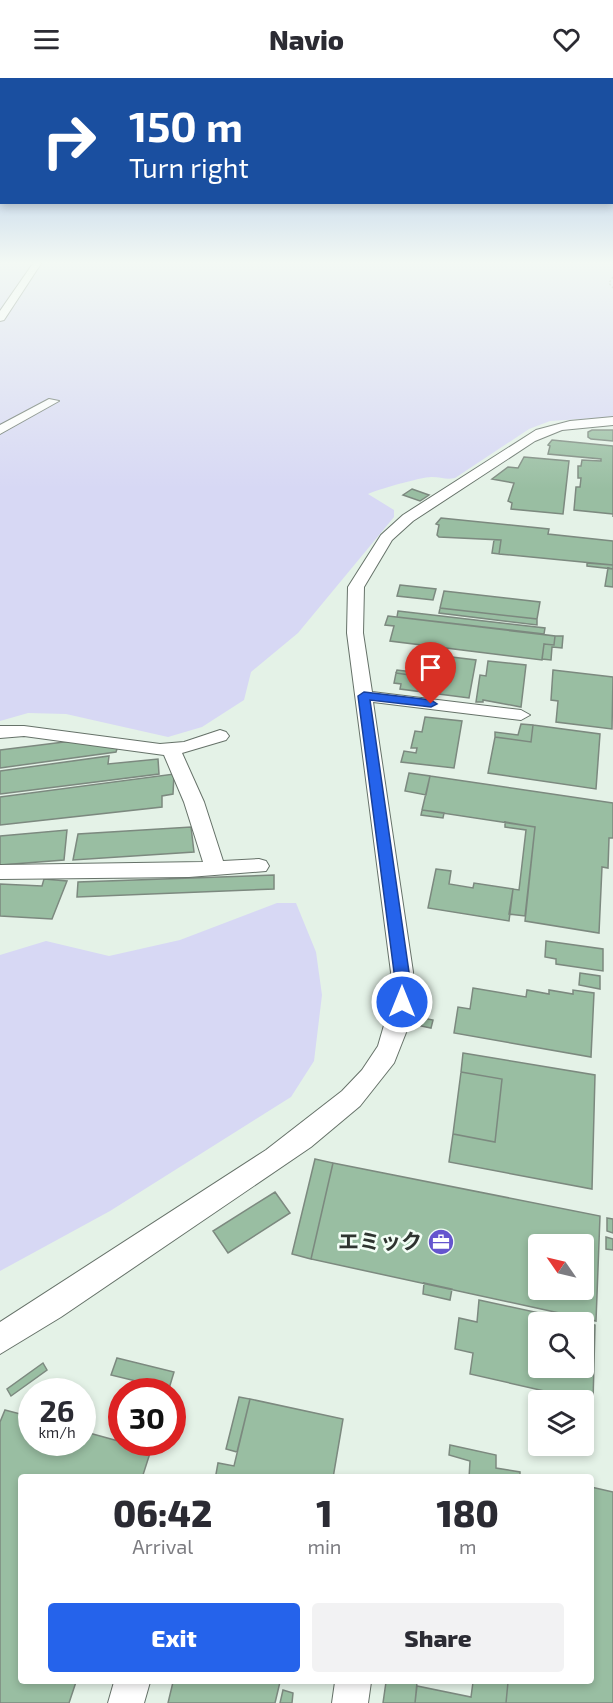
<!DOCTYPE html>
<meta charset="utf-8">
<style>
body{margin:0;font-family:"Exo 2","Noto Sans JP",sans-serif;background:#f2f2f3;color:#2b2b33;height:100vh;display:flex;flex-direction:column;font-size:22px;white-space:nowrap}
*{box-sizing:border-box;margin:0}
p{font-size:20px;color:#7c7c81}
.icon{flex:none;width:33px;height:33px;fill:none;stroke:currentColor;stroke-width:2;stroke-linecap:round;stroke-linejoin:round}
.map{position:relative;flex:1;overflow:hidden}
.side{position:absolute;left:18px;top:1396px;width:576px;height:210px;display:flex;flex-direction:column;background:#fff;border-radius:6px;box-shadow:0 3px 9px #0003}
.side>*{flex:none}
.banner{position:absolute;left:0px;top:0px;width:614px;height:126px;box-shadow:0 3px 9px #0003;background:#1a4fa0;color:#fff;overflow:hidden}
.needle{width:39px;rotate:304deg}
.fabs{position:absolute;left:528px;top:1156px;display:grid;gap:12px}
.fabs a{display:grid;place-items:center;width:66px;height:66px;border-radius:6px;background:#fff;box-shadow:0 3px 9px #0003;font-size:30px}
.speed{position:absolute;left:18px;top:1300px;display:flex;gap:12px;font-size:30px;font-weight:700;text-align:center}
.speed>*{display:grid;place-content:center;width:78px;height:78px;border-radius:50%;background:#fff;box-shadow:0 3px 9px #0003;line-height:1}
.speed small{font-size:15px;font-weight:400}
.speed .limit{border:9px solid #d22;background:#fff;color:#111}
.pin{position:absolute;display:grid;place-items:center;width:51px;height:51px;color:#fff;margin:-62px -26px;border-radius:50% 50% 50% 0;rotate:-45deg;box-shadow:0 0 6px #0007}
.pin .icon{rotate:45deg}
.me{position:absolute;width:66px;margin:-33px;rotate:0deg;stroke-linejoin:round;filter:drop-shadow(0 0 4px #0008)}
.turn{display:flex;align-items:center;gap:21px;height:126px;padding:0 30px;font-size:27px}
.turn .icon{width:78px;height:78px;stroke-width:2.5}
.turn b{display:block;font-size:42px;line-height:51px}
.eta{display:flex;justify-content:space-evenly;align-items:center;height:102px;text-align:center}
.eta b{font-size:36px;font-weight:800;line-height:42px}
.cta{display:flex;gap:12px;margin-top:auto;padding:12px 30px}
.cta a{flex:1;height:69px;border-radius:6px;background:#2563eb;color:#fff;font-size:24px;font-weight:800;line-height:69px;text-align:center}
.cta a+a{background:#f2f2f3;color:#2b2b33}
header{display:flex;justify-content:space-between;align-items:center;height:78px;padding:0 30px;background:#fff;font-size:27px;font-weight:800}
.map>svg:first-child{display:block}
.green{fill:#d7d8f4}
.building{fill:#99bea2;stroke:#7c897f;stroke-width:1.5;fill-rule:evenodd}
.lines{fill:none;stroke-linecap:round;stroke-linejoin:round}
.minor-casing{stroke:#667269;stroke-width:2}
.path{stroke:#9ba59d;stroke-width:1.5;stroke-dasharray:2 2;stroke-linecap:butt}
.minor{fill:#fff;fill-rule:evenodd}
.route{fill:#2563eb;stroke:#184099;stroke-width:1.5}
.labels{text-anchor:middle;stroke-width:5;stroke-linejoin:round;paint-order:stroke}
.near-poi-label{font-size:21px;font-weight:bold;fill:#2f3430;stroke:#f3fef6;text-anchor:end}
</style>
<header><svg class="icon" aria-label="menu" viewBox="0 0 24 24"><path d="M4 6h16M4 12h16M4 18h16"/></svg>Navio<svg class="icon" aria-label="heart" viewBox="0 0 24 24"><path d="M12 20l-8-8c-3-5 5-10 8-4 3-6 11-1 8 4z"/></svg></header>
<div class="map">
<svg width="613" height="1625" viewBox="0 0 613 1625">
<rect width="100%" height="100%" fill="#e4f2e7"/>
<path class="green" d="M 0,184 L 613,184 L 613,339 L 550,343 L 529,351 L 455,400 C 446,402 441,399 432,399 C 425,398 375,412 368,416 L 394,432 L 394,439 L 298,555 L 251,594 L 244,622 L 202,649 L 168,659 L 66,636 L 28,635 L 0,643 Z
M 277,825 L 296,825 L 316,874 L 322,917 L 314,983 L 291,1019 L 110,1133 L 0,1193 L 0,877 L 46,863 L 109,878 L 180,862 Z"/>
<path class="building" d="M 592,352 L 613,352 L 613,363 L 591,361 L 588,359 L 588,354 Z
M 552,362 L 613,368 L 613,439 L 613,436 L 574,432 L 576,409 L 580,409 L 581,400 L 578,400 L 578,388 L 581,388 L 582,382 L 601,383 L 601,381 L 548,376 L 550,368 L 548,367 Z
M 524,379 L 569,383 L 563,436 L 511,431 L 512,425 L 508,423 L 514,405 L 492,401 L 508,389 L 518,390 Z
M 412,411 L 429,417 L 420,423 L 403,417 Z
M 441,440 L 549,451 L 548,456 L 613,463 L 613,487 L 499,476 L 501,462 L 439,459 L 437,457 L 439,447 L 436,446 Z
M 494,462 L 501,462 L 499,476 L 492,475 Z
M 587,485 L 613,487 L 613,491 L 587,488 Z
M 608,490 L 613,491 L 613,509 L 605,508 Z
M 400,507 L 436,511 L 433,522 L 397,518 Z
M 444,513 L 540,524 L 537,541 L 440,530 Z
M 440,530 L 537,541 L 537,547 L 439,535 Z
M 398,533 L 545,550 L 544,556 L 397,539 Z
M 388,538 L 555,558 L 554,567 L 544,566 L 542,582 L 390,563 L 394,548 L 385,547 Z
M 555,558 L 563,558 L 562,570 L 552,569 L 551,582 L 542,581 L 544,566 L 554,567 Z
M 417,571 L 431,573 L 430,578 L 415,576 Z
M 435,577 L 476,582 L 469,620 L 400,611 L 401,606 L 394,605 L 396,595 L 430,600 Z
M 435,577 L 430,600 L 396,595 L 397,592 L 422,595 L 426,578 Z
M 488,583 L 526,587 L 521,629 L 483,622 L 483,624 L 476,624 L 480,597 L 486,598 Z
M 553,592 L 613,599 L 612,651 L 556,644 L 558,623 L 551,622 Z
M 425,639 L 462,643 L 454,690 L 401,684 L 404,673 L 416,675 L 417,670 L 411,670 L 415,653 L 422,654 Z
M 521,646 L 533,647 L 531,664 L 495,659 L 495,654 L 518,657 Z
M 533,647 L 600,656 L 596,711 L 488,695 L 495,659 L 531,664 Z
M 72,663 L 118,668 L 116,674 L 0,690 L 0,672 Z
M 109,678 L 108,686 L 158,681 L 159,696 L 0,716 L 0,693 Z
M 409,695 L 430,698 L 426,717 L 405,713 Z
M 174,696 L 173,716 L 162,718 L 162,729 L 0,747 L 0,719 Z
M 430,698 L 613,725 L 613,760 L 609,760 L 608,790 L 602,789 L 599,855 L 525,843 L 535,749 L 422,732 Z
M 422,732 L 444,735 L 443,740 L 421,737 Z
M 505,744 L 535,749 L 525,838 L 509,836 L 513,811 L 519,812 L 526,752 L 505,749 Z
M 191,749 L 194,774 L 73,782 L 78,756 Z
M 67,752 L 64,782 L 0,787 L 0,758 Z
M 436,791 L 451,793 L 449,806 L 473,810 L 474,805 L 513,811 L 509,843 L 428,830 Z
M 274,797 L 274,811 L 77,819 L 78,804 Z
M 44,801 L 67,803 L 52,841 L 0,838 L 0,806 L 42,808 Z
M 546,863 L 603,871 L 603,893 L 556,886 L 556,881 L 545,879 Z
M 580,895 L 600,898 L 600,911 L 579,907 Z
M 473,910 L 526,919 L 527,912 L 549,916 L 549,912 L 573,916 L 573,912 L 594,915 L 591,979 L 454,955 L 458,929 L 470,931 Z
M 423,940 L 433,942 L 431,950 L 421,948 Z
M 463,975 L 595,997 L 592,1111 L 449,1084 L 453,1056 L 495,1064 L 502,1001 L 461,994 Z
M 461,994 L 502,1001 L 495,1064 L 453,1056 Z
M 315,1081 L 333,1085 L 311,1181 L 292,1176 Z
M 333,1085 L 600,1138 L 596,1243 L 311,1181 ZM 538,1167 L 584,1167 L 584,1212 L 538,1212 Z
M 275,1114 L 290,1135 L 228,1175 L 213,1153 Z
M 607,1140 L 613,1141 L 613,1155 L 607,1153 Z
M 606,1159 L 613,1161 L 613,1172 L 606,1171 Z
M 424,1205 L 452,1211 L 450,1222 L 423,1216 Z
M 479,1222 L 595,1247 L 593,1324 L 470,1296 L 473,1275 L 455,1271 L 459,1240 L 477,1244 ZM 538,1245 L 584,1245 L 584,1290 L 538,1290 Z
M 117,1280 L 174,1294 L 168,1314 L 132,1314 L 136,1303 L 111,1297 Z
M 43,1285 L 47,1292 L 11,1318 L 7,1311 Z
M 239,1319 L 250,1321 L 237,1374 L 226,1371 Z
M 250,1321 L 343,1341 L 333,1400 L 220,1400 L 216,1396 L 218,1385 L 234,1388 Z
M 5,1332 L 32,1339 L 32,1365 L 82,1365 L 82,1353 L 151,1372 L 142,1400 L 21,1400 L 21,1604 L 76,1604 L 69,1625 L 0,1625 L 0,1344 Z
M 450,1367 L 496,1377 L 496,1390 L 520,1394 L 520,1400 L 469,1400 L 470,1383 L 449,1377 Z
M 591,1409 L 613,1414 L 613,1625 L 506,1625 L 508,1604 L 591,1604 Z
M 173,1604 L 280,1604 L 275,1625 L 168,1625 Z
M 386,1604 L 417,1604 L 415,1625 L 383,1625 Z
M 473,1604 L 508,1604 L 506,1625 L 415,1625 L 417,1608 L 471,1619 Z
M 283,1612 L 293,1615 L 292,1625 L 280,1625 Z"/>
<g class="lines">
<g class="minor-casing">
<path id="minor" d="M 34,184 L 42,184 L 4,242 L 0,243 L 0,233 Z
M 49,321 L 59,323 L 0,356 L 0,347 Z
M 613,339 L 613,347 L 562,352 L 535,363 L 413,443 L 392,462 L 364,509 L 363,555 L 372,614 L 521,632 L 530,637 L 521,642 L 373,624 L 413,894 L 409,947 L 394,985 L 360,1028 L 311,1069 L 61,1239 L 0,1276 L 0,1244 L 266,1072 L 342,1013 L 362,992 L 378,968 L 387,937 L 391,894 L 347,555 L 348,509 L 381,457 L 403,437 L 536,352 L 570,343 Z
M 0,648 L 24,648 L 160,666 L 184,664 L 220,652 L 226,654 L 229,658 L 226,662 L 182,675 L 204,724 L 223,783 L 259,781 L 266,783 L 269,788 L 266,793 L 189,799 L 0,801 L 0,787 L 203,784 L 184,724 L 164,677 L 24,658 L 0,660 Z
M 114,1604 L 150,1604 L 144,1625 L 108,1625 Z
M 335,1604 L 371,1604 L 368,1625 L 332,1625 Z"/>
</g>
<path class="path" d="M 613,199 L 609,205 L 613,210"/>
<use href="#minor" class="minor"/>
</g>
<linearGradient id="sky" x2="0" y2="1"><stop stop-color="#91b2e1"/><stop offset="0.45" stop-color="#f3f9f4"/><stop offset="1" stop-color="#f3f9f4" stop-opacity="0"/></linearGradient>
<rect width="613" height="411" fill="url(#sky)"/>
<path class="route" d="M 364,614 L 431,622 L 437,626 L 431,629 L 370,622 L 409,894 L 409,924 L 402,930 L 394,924 L 394,894 L 358,618 Z"/>
<defs>
<g id="office-disc" transform="scale(1.35)"><circle r="9.5" fill="#6555ce" stroke="#f3fef6"/><path d="M-6-3h4V-5.5h4V-3h4V5H-6ZM-1-4.5V-3h2v-1.5ZM-6 0V1H6V0Z" fill="#fff"/></g>
</defs>
<g fill-rule="evenodd">
<use href="#office-disc" x="441" y="1164"/>
</g>
<g class="labels">
<g class="near-poi-label">
<text x="422" y="1171">エミック</text>
</g>
</g>
</svg>
<div class="fabs">
<a><svg class="needle" viewBox="-14 -14 28 28"><path d="M0-13l5 13h-10z" fill="#e53935"/><path d="M0 13l5-13h-10z" fill="#7c7c81"/></svg></a>
<a><svg class="icon" aria-label="search" viewBox="0 0 24 24"><circle cx="10" cy="10" r="6"/><path d="M15 15l6 6"/></svg></a>
<a><svg class="icon" aria-label="layers" viewBox="0 0 24 24"><path d="M12 4l9 5-9 5-9-5zM3 14l9 5 9-5"/></svg></a>
</div>
<div class="speed"><div>26<small>km/h</small></div><div class="limit">30</div></div>
<div class="pin" style="left:431px;top:626px;background:#d93025"><svg class="icon" aria-label="arrive" viewBox="0 0 24 24"><path d="M6 21V4h12l-3 4 3 4H6"/></svg></div>
<svg class="me" style="left:402px;top:924px" viewBox="-20 -20 40 40"><circle r="17" fill="#2563eb" stroke="#fff" stroke-width="3"/><path d="M0-11L8 9 0 5-8 9z" fill="#fff"/></svg>
<div class="banner">
<div class="turn"><svg class="icon" aria-label="right" viewBox="0 0 24 24"><path d="M7 20v-9h11M14 6l5 5-5 5"/></svg><div><b>150 m</b>Turn right</div></div>
</div>
<section class="side">
<div class="eta">
<div><b>06:42</b><p>Arrival</p></div>
<div><b>1</b><p>min</p></div>
<div><b>180</b><p>m</p></div>
</div>
<div class="cta"><a>Exit</a><a>Share</a></div>
</section>
</div>
